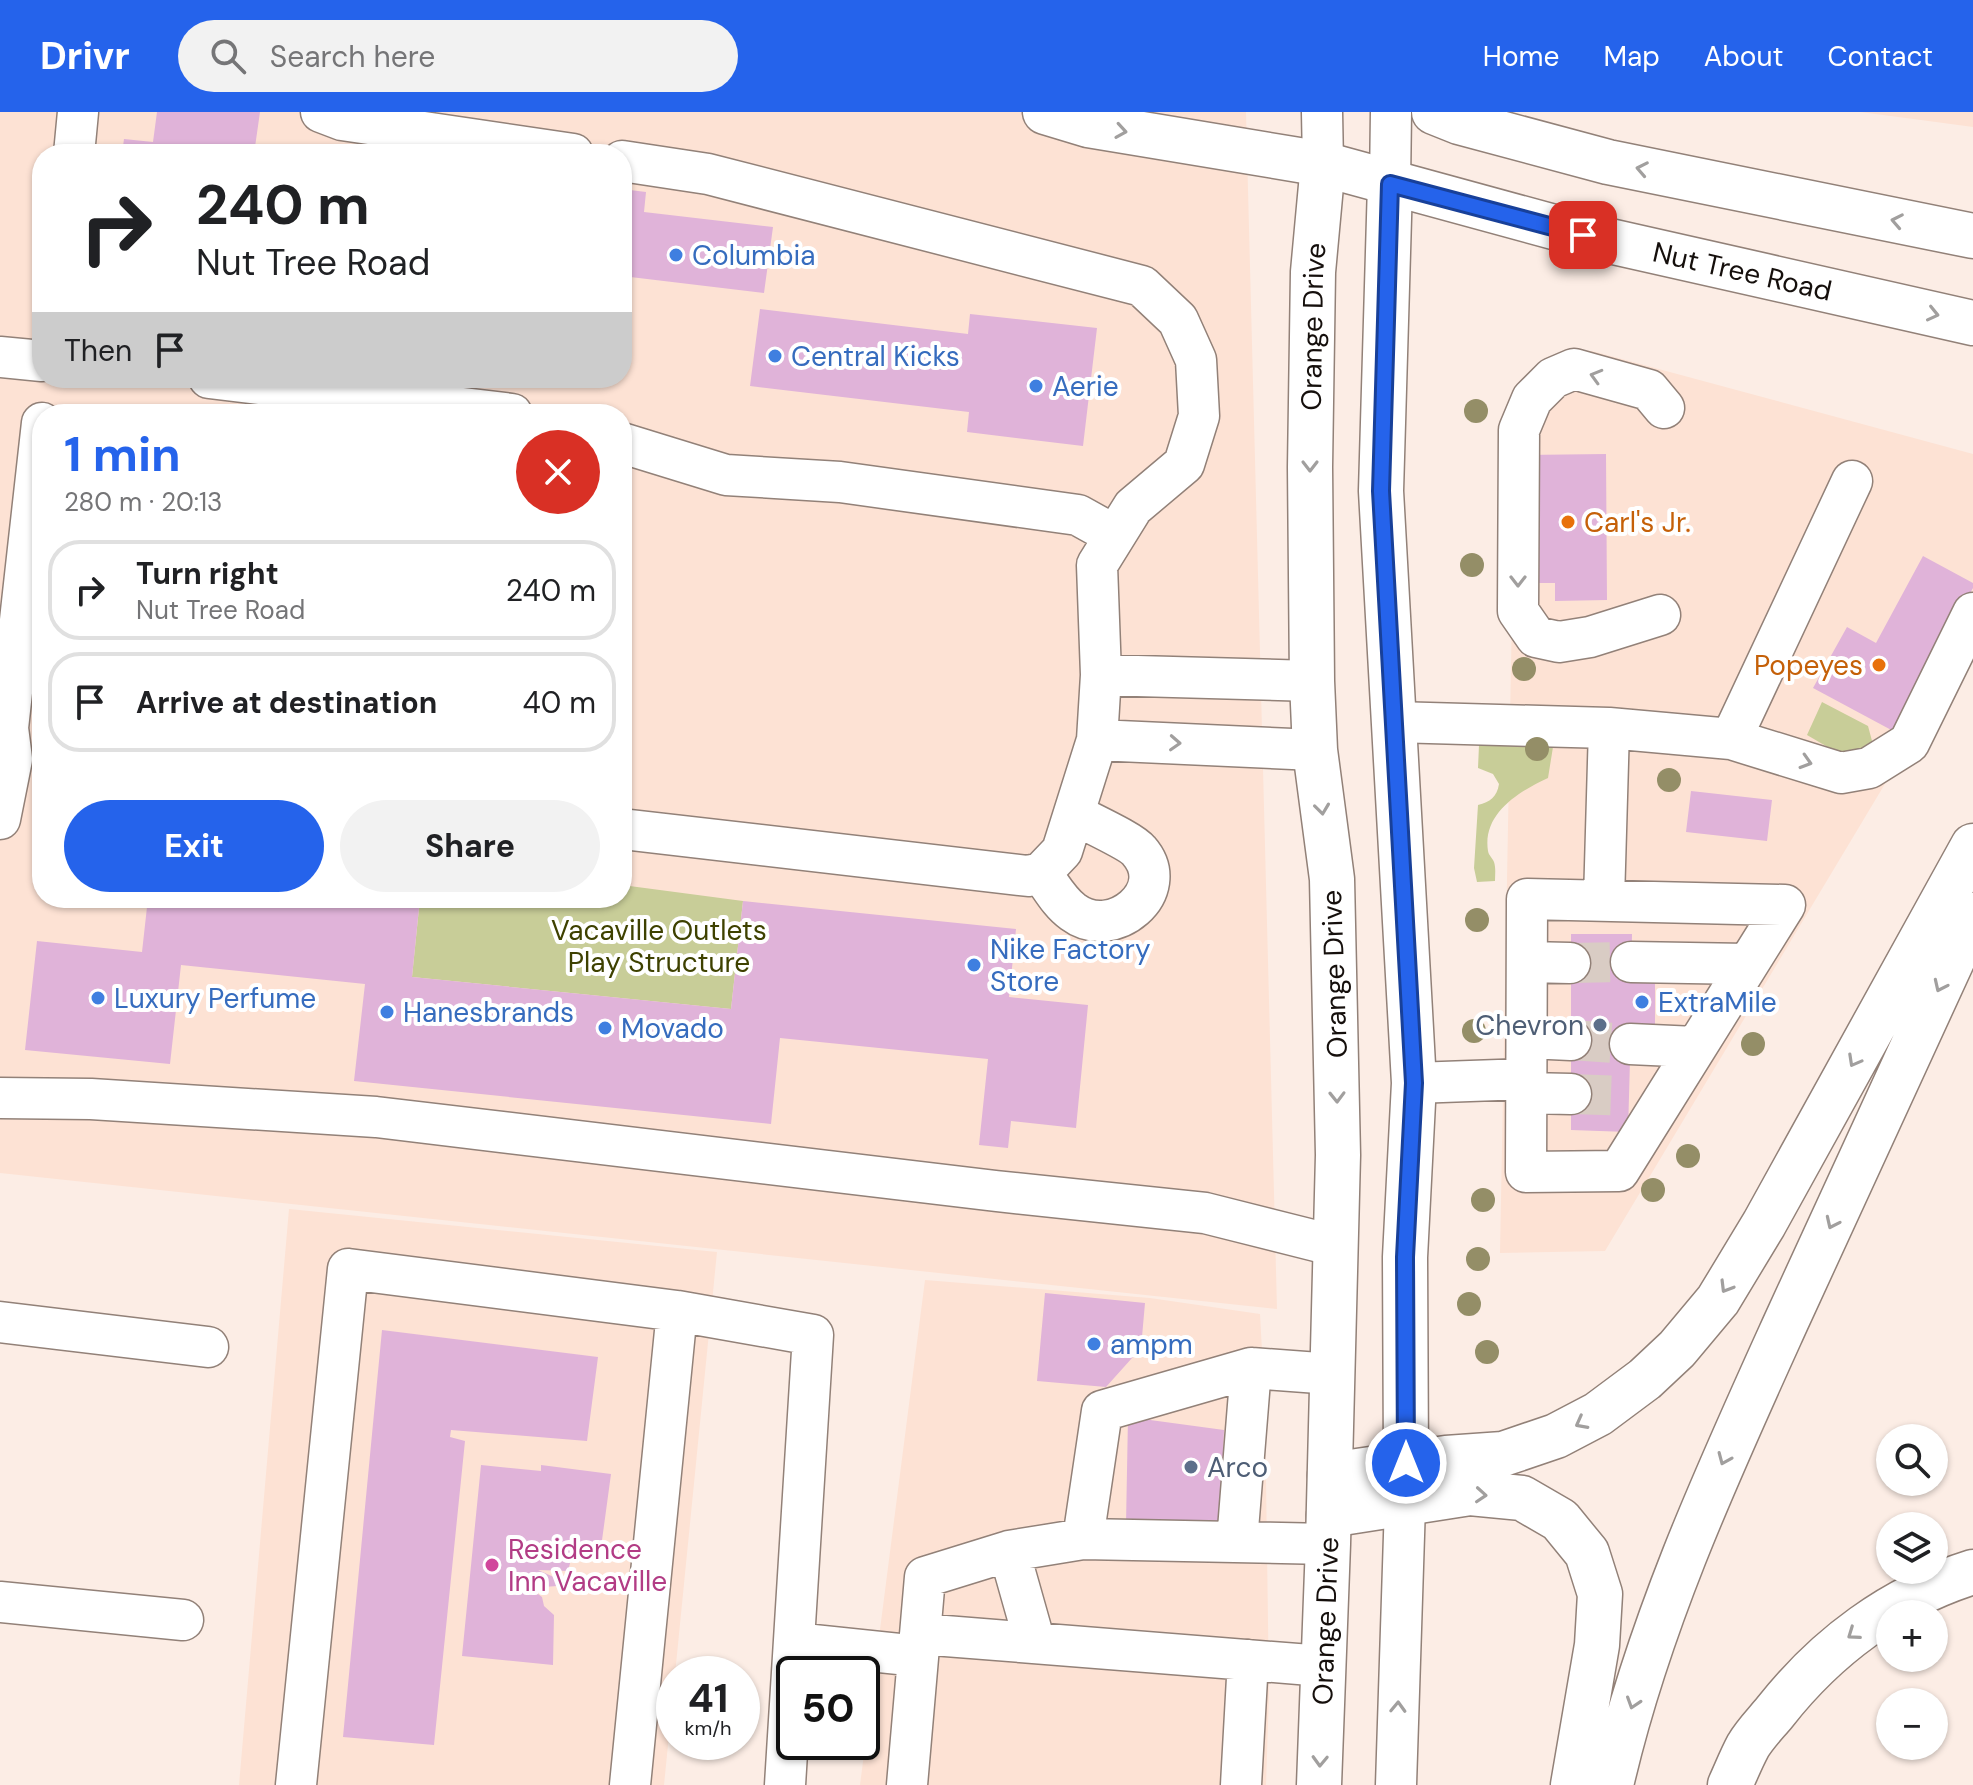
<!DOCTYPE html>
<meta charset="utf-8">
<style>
body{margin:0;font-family:"DM Sans",sans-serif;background:#f2f2f2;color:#202124;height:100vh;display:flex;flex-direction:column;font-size:30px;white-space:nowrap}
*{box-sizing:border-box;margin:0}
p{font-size:26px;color:#757577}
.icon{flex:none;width:44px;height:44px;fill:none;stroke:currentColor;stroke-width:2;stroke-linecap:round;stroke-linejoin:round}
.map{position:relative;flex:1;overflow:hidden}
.sheet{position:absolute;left:32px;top:292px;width:600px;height:504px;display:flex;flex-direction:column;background:#fff;border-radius:32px;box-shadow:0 2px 6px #0004}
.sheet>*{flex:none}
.banner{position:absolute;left:32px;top:32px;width:600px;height:244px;border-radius:32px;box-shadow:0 2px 6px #0004;background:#fff;color:#202124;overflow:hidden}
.tools{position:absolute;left:1876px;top:1312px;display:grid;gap:16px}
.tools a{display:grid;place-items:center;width:72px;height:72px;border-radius:50%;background:#fff;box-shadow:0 2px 6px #0004;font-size:40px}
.speed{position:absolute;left:656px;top:1544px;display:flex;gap:16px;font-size:40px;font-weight:700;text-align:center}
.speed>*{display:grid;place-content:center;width:104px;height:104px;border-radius:50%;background:#fff;box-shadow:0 2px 6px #0004;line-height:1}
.speed small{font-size:20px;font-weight:400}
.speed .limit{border:4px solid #111;border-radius:12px;background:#fff;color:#111}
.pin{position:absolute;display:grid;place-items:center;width:68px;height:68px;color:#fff;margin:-34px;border-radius:16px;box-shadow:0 4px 12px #0006}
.me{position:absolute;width:88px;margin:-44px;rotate:0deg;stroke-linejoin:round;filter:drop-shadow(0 0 6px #0008)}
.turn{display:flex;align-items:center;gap:28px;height:168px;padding:0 32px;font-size:36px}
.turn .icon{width:104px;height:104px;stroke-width:2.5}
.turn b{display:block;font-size:56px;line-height:68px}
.then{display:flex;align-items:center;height:76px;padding:0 32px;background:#0003;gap:16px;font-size:30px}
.round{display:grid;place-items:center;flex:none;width:84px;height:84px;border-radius:42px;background:#f2f2f2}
.overview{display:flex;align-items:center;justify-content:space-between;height:136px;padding:0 32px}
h1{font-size:48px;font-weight:700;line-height:60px;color:#2563eb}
.primary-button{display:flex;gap:16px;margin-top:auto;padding:16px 32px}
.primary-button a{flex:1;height:92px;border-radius:48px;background:#2563eb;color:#fff;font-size:32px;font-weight:700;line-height:92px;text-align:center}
.primary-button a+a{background:#f2f2f2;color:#202124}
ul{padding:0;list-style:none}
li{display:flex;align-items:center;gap:24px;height:100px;margin:0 16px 12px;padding:0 16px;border:4px solid #e0e0e0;border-radius:32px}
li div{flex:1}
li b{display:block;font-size:30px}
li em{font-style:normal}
header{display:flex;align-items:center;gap:48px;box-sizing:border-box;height:112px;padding:0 40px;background:#2563eb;color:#fff}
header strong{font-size:38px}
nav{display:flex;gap:44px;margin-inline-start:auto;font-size:28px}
.search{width:560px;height:72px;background:#f2f2f2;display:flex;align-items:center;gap:20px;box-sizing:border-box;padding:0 28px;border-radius:44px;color:#757577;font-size:30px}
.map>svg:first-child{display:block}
.built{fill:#fde2d4;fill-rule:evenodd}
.green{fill:#c8cd98}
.building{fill:#e0b3d9}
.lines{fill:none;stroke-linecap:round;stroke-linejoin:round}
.minor-tunnel{stroke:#d9ccc4;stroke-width:40;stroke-dasharray:40 20;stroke-linecap:butt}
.minor-casing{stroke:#928178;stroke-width:43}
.major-casing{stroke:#928178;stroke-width:47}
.highway-casing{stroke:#928178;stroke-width:47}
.minor{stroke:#fff;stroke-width:40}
.major{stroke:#fff;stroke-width:44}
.highway{stroke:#fff;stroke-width:44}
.tree{fill:#948e67}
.oneway{stroke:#a19f9e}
.route-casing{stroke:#184099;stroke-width:20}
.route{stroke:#2563eb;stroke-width:14}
.shop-dot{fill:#3f7fe0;stroke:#fff;stroke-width:3}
.food-dot{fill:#e8710a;stroke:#fff;stroke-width:3}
.service-dot{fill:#5c6f8a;stroke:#fff;stroke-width:3}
.hotel-dot{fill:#d1479c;stroke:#fff;stroke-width:3}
.labels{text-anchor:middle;stroke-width:8;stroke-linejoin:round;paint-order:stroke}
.shop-label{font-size:28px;fill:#366cbe;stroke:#fff;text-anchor:start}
.street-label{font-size:28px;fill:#150f0c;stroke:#fff}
.food-label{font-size:28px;fill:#c56008;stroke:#fff;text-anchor:start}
.park-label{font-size:28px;fill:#3e4100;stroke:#fff}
.service-label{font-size:28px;fill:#4e5e75;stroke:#fff;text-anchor:end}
.hotel-label{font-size:28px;fill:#b23c85;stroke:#fff;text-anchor:start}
</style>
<header>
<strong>Drivr</strong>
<div class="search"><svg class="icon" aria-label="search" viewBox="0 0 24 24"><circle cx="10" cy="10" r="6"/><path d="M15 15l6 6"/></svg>Search here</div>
<nav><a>Home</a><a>Map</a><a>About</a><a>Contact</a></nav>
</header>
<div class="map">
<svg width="1973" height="1673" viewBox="0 0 1973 1673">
<rect width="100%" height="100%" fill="#fcede5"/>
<path class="built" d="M 0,0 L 1246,0 L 1277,1197 L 0,1061 ZM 42,42 L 622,42 L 622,266 L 42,266 ZM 42,302 L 622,302 L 622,786 L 42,786 Z
M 1860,0 L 1973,0 L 1973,15 L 1921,8 Z
M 1592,239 L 1973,342 L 1973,525 L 1605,1139 L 1500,1141 L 1516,288 L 1532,258 L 1555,244 Z
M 289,1097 L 717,1140 L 664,1673 L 239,1673 Z
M 925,1168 L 1150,1186 L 1260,1202 L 1265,1294 L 1269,1582 L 1266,1673 L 860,1673 Z"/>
<path class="green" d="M 1822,590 L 1868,614 L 1875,640 C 1846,647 1832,638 1807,623 Z
M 1479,633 L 1553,635 L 1548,666 C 1520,679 1482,701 1488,739 C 1489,744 1492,745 1494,750 C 1496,756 1495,763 1495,769 L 1477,770 L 1474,756 L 1478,693 C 1490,690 1497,685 1499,672 L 1493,662 L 1478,656 Z
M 622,773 L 743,789 L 731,897 L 412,865 L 420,786 L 622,786 Z"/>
<path class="building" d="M 157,0 L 260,0 L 254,42 L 122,42 L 124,27 L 153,30 Z
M 622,77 L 646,80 L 644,100 L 773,115 L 764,181 L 622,164 Z
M 760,197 L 968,222 L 970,202 L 1097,216 L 1083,334 L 967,320 L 969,300 L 750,274 Z
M 1606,342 L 1607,488 L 1555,489 L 1555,471 L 1523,471 L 1523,343 Z
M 1923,444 L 1973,471 L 1973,476 L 1895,620 L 1813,576 L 1847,515 L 1876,531 Z
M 1691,679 L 1772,688 L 1767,729 L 1686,720 Z
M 148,786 L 420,786 L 412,865 L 731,897 L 743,789 L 1016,817 L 1009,885 L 1088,893 L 1076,1016 L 1011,1009 L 1008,1036 L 979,1033 L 988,947 L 780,926 L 771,1012 L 354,969 L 365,872 L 181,853 L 170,952 L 25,938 L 37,829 L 142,840 Z
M 1571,822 L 1632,822 L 1631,871 L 1655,871 L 1655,913 L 1631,913 L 1628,1020 L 1571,1018 Z
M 1045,1181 L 1145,1191 L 1141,1236 L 1106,1275 L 1037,1269 Z
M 382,1218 L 598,1245 L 587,1329 L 451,1318 L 450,1325 L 465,1329 L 434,1633 L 343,1625 Z
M 1128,1305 L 1224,1318 L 1220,1415 L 1126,1412 Z
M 481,1353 L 541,1359 L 541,1353 L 611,1362 L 600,1443 L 573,1440 L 568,1459 L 538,1458 L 556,1466 L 557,1474 L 530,1476 L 542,1485 L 544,1494 L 554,1503 L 553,1553 L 462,1544 Z"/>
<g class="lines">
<path class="minor-tunnel" d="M 1570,851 L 1631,850
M 1571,928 L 1630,932
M 1571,982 L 1629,984"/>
<g class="minor-casing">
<path id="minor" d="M 321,0 L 342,8 L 573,42
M 1322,0 L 1323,52
M 74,42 L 78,0
M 622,49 L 708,62 L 1142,174 L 1178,208 L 1196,248 L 1199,304 L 1184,352 L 1133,395 L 1097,453 L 1101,563 L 1097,628 L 1062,739 L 1041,761 L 1028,764 L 622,717
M 1390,72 L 1391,0
M 0,245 L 42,249
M 209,266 L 512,302
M 622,331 L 726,363 L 840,370 L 1078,403 L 1114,423
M 1660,503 L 1590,525 L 1559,530 L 1536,525 L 1518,499 L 1519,318 L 1532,287 L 1553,266 L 1574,257 L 1649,278 L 1664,296
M 1101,563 L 1312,569
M 1394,610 L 1609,616 L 1731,627 L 1852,369
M 1731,627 L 1841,661 L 1869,656 L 1909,631 L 1973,501
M 1097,628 L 1315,638
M 0,707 L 12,647 L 8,616 L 42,311
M 1041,761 C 1051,774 1059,790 1073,800 C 1113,830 1174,779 1139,739 C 1131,729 1088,710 1074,702
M 1527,787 L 1785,793 L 1619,1059 L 1526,1060 Z
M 1604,788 L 1609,616
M 1527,850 L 1570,851
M 1631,850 L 1747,852
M 1528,926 L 1571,928
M 1630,932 L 1695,935
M 1414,971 L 1527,967
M 1527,981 L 1571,982
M 0,986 L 91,987 L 376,1005 L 996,1079 L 1205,1101 L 1336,1134
M 677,1199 L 813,1223 L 785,1673
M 0,1210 L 208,1235
M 1237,1430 L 1251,1256
M 1328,1432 L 1083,1427 L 1102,1299 L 1251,1256 L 1332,1262
M 1009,1439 L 1035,1531
M 0,1490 L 183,1508
M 920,1522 L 1323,1554
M 794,1531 L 918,1544
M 296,1673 L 348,1157 L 677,1199 L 630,1673
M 907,1673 L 925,1465 L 1009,1439 L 1083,1427
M 1241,1673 L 1248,1548
M 1396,1673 L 1406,1361"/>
</g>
<g class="major-casing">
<g id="major">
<path id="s1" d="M 1045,0 L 1088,13 L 1323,52 L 1583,123 L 1973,211"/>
<path d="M 1434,0 L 1459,10 L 1608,50 L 1973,124"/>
<path d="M 1390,72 L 1381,379 L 1414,971 L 1405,1145 L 1406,1351"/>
<path id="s2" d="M 1319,1673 L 1328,1432 L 1338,1043 L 1332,767 L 1315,638 L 1312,569 L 1310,355 L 1313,160 L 1323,52"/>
</g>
</g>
<g class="highway-casing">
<path id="highway" d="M 1330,1363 L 1446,1346 L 1503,1342 L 1556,1324 L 1598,1302 L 1645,1267 L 1677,1237 L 1718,1188 L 1764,1112 L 1973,734
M 1329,1403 L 1470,1381 L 1522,1386 L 1560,1408 L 1587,1441 L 1600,1482 L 1597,1533 L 1573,1673
M 1611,1673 C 1648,1512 1718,1360 1786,1210 C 1849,1075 1911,939 1973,803
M 1730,1673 C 1736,1660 1741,1647 1748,1634 C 1755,1622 1766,1611 1775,1600 C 1826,1535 1893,1485 1973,1460"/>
</g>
<use href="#minor" class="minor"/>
<use href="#major" class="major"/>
<use href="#highway" class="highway"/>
</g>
<g class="tree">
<circle cx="1476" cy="299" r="12"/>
<circle cx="1472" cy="453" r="12"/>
<circle cx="1524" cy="557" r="12"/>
<circle cx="1537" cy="637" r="12"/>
<circle cx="1669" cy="668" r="12"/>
<circle cx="1477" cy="808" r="12"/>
<circle cx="1474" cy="919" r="12"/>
<circle cx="1753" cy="932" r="12"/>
<circle cx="1688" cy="1044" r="12"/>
<circle cx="1653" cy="1078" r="12"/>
<circle cx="1483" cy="1088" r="12"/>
<circle cx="1478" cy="1147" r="12"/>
<circle cx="1469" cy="1192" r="12"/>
<circle cx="1487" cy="1240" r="12"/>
</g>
<defs><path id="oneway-chevron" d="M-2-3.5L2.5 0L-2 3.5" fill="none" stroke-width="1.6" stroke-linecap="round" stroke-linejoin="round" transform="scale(2)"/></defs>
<g class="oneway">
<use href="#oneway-chevron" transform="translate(1121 19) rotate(9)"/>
<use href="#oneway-chevron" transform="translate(1642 57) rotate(-169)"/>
<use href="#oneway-chevron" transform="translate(1897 109) rotate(-169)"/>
<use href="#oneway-chevron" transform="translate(1933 202) rotate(13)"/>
<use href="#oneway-chevron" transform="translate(1596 264) rotate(-164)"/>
<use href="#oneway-chevron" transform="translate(1310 354) rotate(90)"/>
<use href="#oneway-chevron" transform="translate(1518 469) rotate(90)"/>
<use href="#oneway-chevron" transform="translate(1175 631) rotate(3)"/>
<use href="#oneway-chevron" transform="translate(1806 650) rotate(17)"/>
<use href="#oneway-chevron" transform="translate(1322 697) rotate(83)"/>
<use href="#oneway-chevron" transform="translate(1940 874) rotate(115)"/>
<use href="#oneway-chevron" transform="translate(1854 949) rotate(119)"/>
<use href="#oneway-chevron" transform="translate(1337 985) rotate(89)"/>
<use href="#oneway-chevron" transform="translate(1832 1111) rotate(115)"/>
<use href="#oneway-chevron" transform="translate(1726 1175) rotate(121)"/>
<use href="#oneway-chevron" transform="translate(1581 1311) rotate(152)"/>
<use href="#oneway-chevron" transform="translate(1724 1347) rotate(113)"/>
<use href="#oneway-chevron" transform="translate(1481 1383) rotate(4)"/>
<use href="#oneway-chevron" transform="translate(1853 1522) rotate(145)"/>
<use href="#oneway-chevron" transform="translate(1633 1591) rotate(108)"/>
<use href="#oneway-chevron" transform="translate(1398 1595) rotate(-88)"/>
<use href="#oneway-chevron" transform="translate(1320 1649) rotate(92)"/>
</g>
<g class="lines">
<g class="route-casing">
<path id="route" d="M 1406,1351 L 1405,1145 L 1414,971 L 1381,379 L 1390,72 L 1583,123"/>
</g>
<use href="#route" class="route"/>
</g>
<g class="shop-dot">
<circle cx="676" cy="143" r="8"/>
<circle cx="775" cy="244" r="8"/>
<circle cx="1036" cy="274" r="8"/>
<circle cx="974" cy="853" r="8"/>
<circle cx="98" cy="886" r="8"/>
<circle cx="1642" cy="890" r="8"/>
<circle cx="387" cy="900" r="8"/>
<circle cx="605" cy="916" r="8"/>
<circle cx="1094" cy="1232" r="8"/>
</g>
<g class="food-dot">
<circle cx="1568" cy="410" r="8"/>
<circle cx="1879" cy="553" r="8"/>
</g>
<g class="service-dot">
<circle cx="1600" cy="913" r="8"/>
<circle cx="1191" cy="1355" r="8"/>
</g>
<circle class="hotel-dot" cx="492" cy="1453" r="8"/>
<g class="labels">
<g class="shop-label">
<text x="692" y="153">Columbia</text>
<text x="791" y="254">Central Kicks</text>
<text x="1052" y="284">Aerie</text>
<text x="990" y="847">Nike Factory<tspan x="990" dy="32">Store</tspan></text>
<text x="114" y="896">Luxury Perfume</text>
<text x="1658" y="900">ExtraMile</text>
<text x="403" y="910">Hanesbrands</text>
<text x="621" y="926">Movado</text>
<text x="1110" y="1242">ampm</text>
</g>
<g class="street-label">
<text dy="10" stroke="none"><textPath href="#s1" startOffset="716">Nut Tree Road</textPath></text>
<text dy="10" stroke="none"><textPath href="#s2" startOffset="1460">Orange Drive</textPath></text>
<text transform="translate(1334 862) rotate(-92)" y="10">Orange Drive</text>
<text dy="10" stroke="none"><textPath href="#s2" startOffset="164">Orange Drive</textPath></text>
</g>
<g class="food-label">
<text x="1584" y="420">Carl's Jr.</text>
<text x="1863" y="563" text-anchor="end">Popeyes</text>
</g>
<g class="park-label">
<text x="659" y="828">Vacaville Outlets<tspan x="659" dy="32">Play Structure</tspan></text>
</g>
<g class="service-label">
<text x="1584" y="923">Chevron</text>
<text x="1207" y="1365" text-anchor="start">Arco</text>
</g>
<g class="hotel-label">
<text x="508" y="1447">Residence<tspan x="508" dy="32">Inn Vacaville</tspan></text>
</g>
</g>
</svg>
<div class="tools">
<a><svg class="icon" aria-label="search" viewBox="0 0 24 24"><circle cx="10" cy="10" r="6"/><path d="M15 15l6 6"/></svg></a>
<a><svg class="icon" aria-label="layers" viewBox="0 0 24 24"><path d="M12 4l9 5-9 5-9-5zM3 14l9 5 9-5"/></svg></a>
<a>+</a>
<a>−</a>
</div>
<div class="speed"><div>41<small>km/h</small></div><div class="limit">50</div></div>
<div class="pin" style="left:1583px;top:123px;background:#d93025"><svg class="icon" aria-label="arrive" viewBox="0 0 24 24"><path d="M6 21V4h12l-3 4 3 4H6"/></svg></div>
<svg class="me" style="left:1406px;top:1351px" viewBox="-20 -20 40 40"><circle r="17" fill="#2563eb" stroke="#fff" stroke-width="3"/><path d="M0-11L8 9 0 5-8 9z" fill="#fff"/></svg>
<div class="banner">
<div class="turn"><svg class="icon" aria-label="right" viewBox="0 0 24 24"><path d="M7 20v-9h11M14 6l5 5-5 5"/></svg><div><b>240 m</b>Nut Tree Road</div></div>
<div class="then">Then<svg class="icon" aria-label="arrive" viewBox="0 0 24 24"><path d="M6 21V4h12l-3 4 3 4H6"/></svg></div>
</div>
<section class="sheet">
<div class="overview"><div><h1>1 min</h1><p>280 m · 20:13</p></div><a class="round" style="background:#d93025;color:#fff"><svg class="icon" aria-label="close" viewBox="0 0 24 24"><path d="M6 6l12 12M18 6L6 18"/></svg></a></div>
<ul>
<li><svg class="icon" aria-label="right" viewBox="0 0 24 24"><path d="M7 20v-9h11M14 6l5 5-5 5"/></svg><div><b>Turn right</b><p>Nut Tree Road</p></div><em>240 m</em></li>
<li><svg class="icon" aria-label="arrive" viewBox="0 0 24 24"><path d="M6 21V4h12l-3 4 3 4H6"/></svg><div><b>Arrive at destination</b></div><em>40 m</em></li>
</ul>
<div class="primary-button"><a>Exit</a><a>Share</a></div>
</section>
</div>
